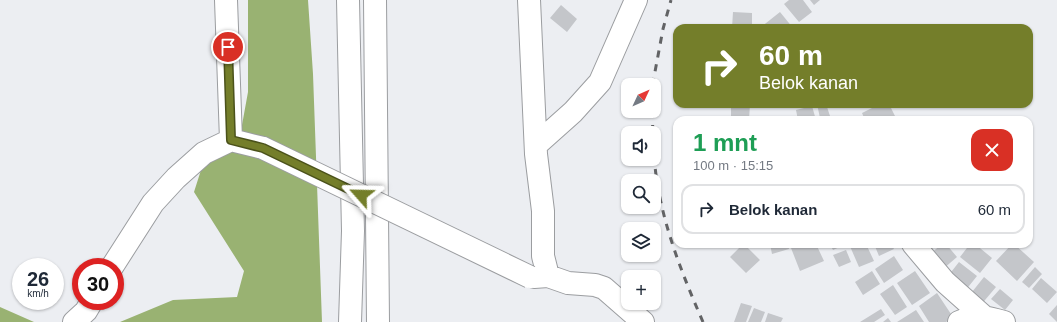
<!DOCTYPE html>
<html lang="id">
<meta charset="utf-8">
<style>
body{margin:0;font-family:Arial,sans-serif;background:#f6f6f7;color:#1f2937;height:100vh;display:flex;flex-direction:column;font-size:15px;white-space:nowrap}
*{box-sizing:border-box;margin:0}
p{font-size:13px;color:#747a83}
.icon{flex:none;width:22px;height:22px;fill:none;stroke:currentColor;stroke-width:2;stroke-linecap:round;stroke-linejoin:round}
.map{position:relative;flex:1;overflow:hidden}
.sheet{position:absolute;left:673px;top:116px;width:360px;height:132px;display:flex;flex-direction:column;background:#fff;border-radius:12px;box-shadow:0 1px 3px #0004}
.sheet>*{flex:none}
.guide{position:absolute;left:673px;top:24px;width:360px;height:84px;border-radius:12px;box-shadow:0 1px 3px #0004;background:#747e2a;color:#fff;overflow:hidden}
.needle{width:26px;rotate:46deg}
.buttons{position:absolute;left:621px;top:78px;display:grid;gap:8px}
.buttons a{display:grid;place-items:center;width:40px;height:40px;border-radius:8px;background:#fff;box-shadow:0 1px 3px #0004;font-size:20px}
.speed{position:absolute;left:12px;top:258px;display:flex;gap:8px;font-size:20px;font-weight:700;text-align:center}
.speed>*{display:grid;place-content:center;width:52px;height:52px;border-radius:50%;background:#fff;box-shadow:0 1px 3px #0004;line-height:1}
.speed small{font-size:10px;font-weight:400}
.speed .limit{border:6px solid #d22;background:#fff;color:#111}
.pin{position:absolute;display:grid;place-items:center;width:34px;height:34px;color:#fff;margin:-17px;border:2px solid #fff;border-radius:50%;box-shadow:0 1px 4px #0007}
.me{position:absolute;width:44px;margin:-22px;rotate:295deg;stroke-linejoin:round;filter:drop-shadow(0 0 3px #0008)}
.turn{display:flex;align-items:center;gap:14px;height:84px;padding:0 20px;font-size:18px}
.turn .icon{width:52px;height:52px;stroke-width:2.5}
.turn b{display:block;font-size:28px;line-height:34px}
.round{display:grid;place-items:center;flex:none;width:42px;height:42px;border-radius:12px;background:#f6f6f7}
.head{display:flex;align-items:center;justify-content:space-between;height:68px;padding:0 20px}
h1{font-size:24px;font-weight:800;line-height:30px;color:#1e9e55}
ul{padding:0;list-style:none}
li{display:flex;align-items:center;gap:12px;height:50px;margin:0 8px 6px;padding:0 12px;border:2px solid #e0e1e3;border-radius:12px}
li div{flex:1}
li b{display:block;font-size:15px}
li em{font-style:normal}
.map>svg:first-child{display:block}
.forest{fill:#99b272}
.building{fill:#c4c6ca}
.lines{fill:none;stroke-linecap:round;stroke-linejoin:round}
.minor-casing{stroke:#9b9da0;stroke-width:24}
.highway-casing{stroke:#9b9da0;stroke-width:24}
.minor{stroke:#fff;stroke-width:22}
.highway{stroke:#fff;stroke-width:22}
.rail{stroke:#626365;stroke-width:3;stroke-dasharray:7 7;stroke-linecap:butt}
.minor-bridge-casing{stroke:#9b9da0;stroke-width:24;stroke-linecap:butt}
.minor-bridge{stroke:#fff;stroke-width:22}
.route-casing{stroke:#4b521b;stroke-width:10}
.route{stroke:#747e2a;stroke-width:7}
</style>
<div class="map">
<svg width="1057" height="322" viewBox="0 0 1057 322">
<rect width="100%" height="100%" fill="#eceef2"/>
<path class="forest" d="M 248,0 L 308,0 L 313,74 L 322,322 L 120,322 L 173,300 L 237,297 L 244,271 L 194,192 L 201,170 L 242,125 L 248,92 Z
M 0,307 L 34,322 L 0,322 Z"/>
<path class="building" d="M 789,0 L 803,0 L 812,12 L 799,22 L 784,4 Z
M 810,0 L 820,0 L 814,5 Z
M 561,5 L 577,19 L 567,32 L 550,18 Z
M 733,12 L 752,13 L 752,28 L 732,28 Z
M 780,12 L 793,28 L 762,28 L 761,27 Z
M 731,104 L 750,104 L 749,120 L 731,120 Z
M 817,104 L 826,104 L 830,116 L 820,118 Z
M 865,104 L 875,104 L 867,107 Z
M 880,104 L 889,104 L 896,118 L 892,120 L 865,120 L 862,113 Z
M 812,106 L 816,120 L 798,120 L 796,110 Z
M 743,244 L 744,244 L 760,260 L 746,273 L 730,257 Z
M 770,244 L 788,244 L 789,249 L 772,254 Z
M 800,244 L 816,244 L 824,261 L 800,271 L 791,248 Z
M 830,244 L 843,244 L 844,245 L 833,250 Z
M 849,244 L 866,244 L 874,261 L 859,267 Z
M 874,244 L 891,244 L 894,249 L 879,256 Z
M 942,244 L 946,244 L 957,257 L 943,269 L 930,254 Z
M 970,244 L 975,244 L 992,258 L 980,273 L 960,257 Z
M 1012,244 L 1014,244 L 1034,262 L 1017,281 L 996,261 Z
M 846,250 L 851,262 L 839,267 L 833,255 Z
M 894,256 L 903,270 L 884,283 L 875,269 Z
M 959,262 L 977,276 L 965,291 L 948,276 Z
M 1035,267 L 1042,274 L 1029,288 L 1022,282 Z
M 872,271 L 880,284 L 863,295 L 855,282 Z
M 915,271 L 930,293 L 912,305 L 897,283 Z
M 984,277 L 996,287 L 980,306 L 968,297 Z
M 1041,278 L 1057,292 L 1047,303 L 1032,289 Z
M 893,285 L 907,307 L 895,315 L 880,294 Z
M 1000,289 L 1013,300 L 1005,310 L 991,299 Z
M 937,293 L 953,317 L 946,322 L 929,322 L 919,306 Z
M 741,303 L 752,306 L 746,322 L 734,322 Z
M 1057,305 L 1057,322 L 1049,314 Z
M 754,308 L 765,312 L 761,322 L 748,322 Z
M 881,309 L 885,315 L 874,322 L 860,322 Z
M 916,310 L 924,322 L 897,322 Z
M 768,313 L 783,318 L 781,322 L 765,322 Z
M 888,318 L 891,322 L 883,322 Z"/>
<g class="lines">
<g class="minor-casing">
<path id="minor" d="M 226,0 L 231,140
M 529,0 L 536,154 L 543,211 L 543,256 L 548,276
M 536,145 L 573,112 L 600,82 L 636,0
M 913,244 L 945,282 L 982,315
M 112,267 L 153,203 L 176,178 L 204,153 L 231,140 L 263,148
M 534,277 L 548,276 L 568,283 L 595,285 L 604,288 L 643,322
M 74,322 L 86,311 L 92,301
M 959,322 C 978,313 985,317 1004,322"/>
</g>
<g class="highway-casing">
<path id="highway" d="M 348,0 L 353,231 L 350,322
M 375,0 L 378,322"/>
</g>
<use href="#minor" class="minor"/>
<use href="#highway" class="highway"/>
<path class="rail" d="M 653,85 L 654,77 L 663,29 L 671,0
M 652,111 L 653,133
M 654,155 C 658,214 680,269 703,322"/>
<g class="minor-bridge-casing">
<path id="minor-bridge" d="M 263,148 L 530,277"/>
</g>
<use href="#minor-bridge" class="minor-bridge"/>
</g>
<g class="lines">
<g class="route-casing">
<path id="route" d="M 228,47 L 231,140 L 263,148 L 361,195"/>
</g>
<use href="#route" class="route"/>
</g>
</svg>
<div class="buttons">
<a><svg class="needle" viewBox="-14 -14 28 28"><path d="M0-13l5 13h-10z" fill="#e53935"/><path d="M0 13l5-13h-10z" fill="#747a83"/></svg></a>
<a><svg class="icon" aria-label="sound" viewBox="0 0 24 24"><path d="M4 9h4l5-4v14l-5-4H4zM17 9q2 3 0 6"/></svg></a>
<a><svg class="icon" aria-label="search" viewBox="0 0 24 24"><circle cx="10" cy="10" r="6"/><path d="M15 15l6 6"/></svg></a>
<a><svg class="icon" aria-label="layers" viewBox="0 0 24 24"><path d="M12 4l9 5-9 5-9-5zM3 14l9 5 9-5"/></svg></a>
<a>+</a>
</div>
<div class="speed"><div>26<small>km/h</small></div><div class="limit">30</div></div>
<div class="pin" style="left:228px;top:47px;background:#d93025"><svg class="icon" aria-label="arrive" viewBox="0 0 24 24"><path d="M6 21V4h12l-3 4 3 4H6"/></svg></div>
<svg class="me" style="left:361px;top:195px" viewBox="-20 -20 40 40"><path d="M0-17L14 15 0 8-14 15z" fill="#747e2a" stroke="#fff" stroke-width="4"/></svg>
<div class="guide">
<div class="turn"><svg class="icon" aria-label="right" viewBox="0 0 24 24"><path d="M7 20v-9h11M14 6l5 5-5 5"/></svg><div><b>60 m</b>Belok kanan</div></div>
</div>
<section class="sheet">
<div class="head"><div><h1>1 mnt</h1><p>100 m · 15:15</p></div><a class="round" style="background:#d93025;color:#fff"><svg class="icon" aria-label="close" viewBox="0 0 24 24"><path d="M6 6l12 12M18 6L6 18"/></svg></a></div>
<ul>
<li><svg class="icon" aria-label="right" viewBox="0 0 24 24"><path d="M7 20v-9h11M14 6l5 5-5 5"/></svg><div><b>Belok kanan</b></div><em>60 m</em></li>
</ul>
</section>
</div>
